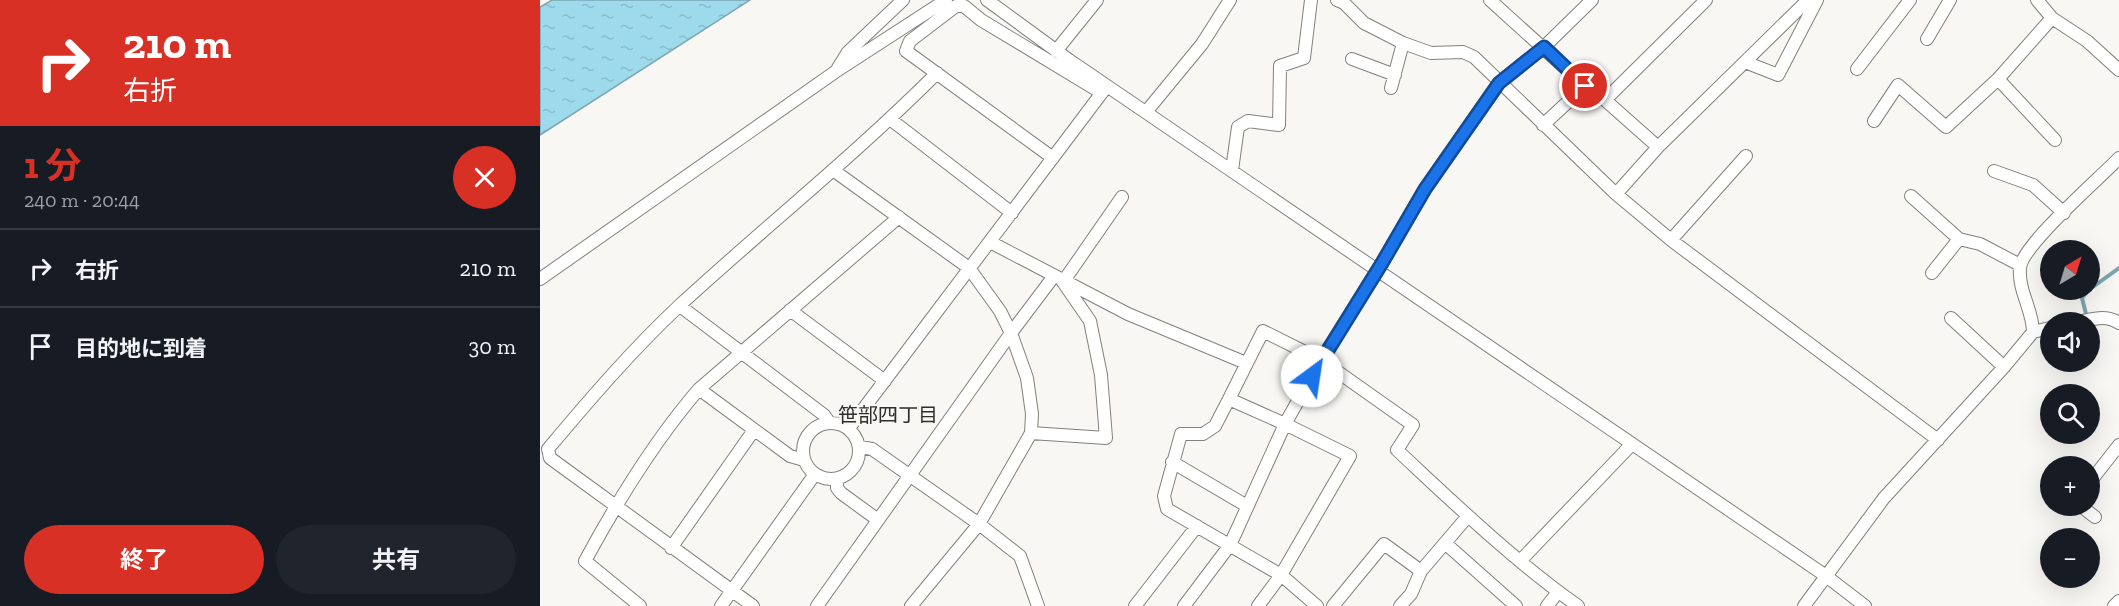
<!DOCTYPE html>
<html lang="ja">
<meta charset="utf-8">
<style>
body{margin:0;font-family:"Zilla Slab","Noto Sans JP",serif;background:#20242c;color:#f1f3f6;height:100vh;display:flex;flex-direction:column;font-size:22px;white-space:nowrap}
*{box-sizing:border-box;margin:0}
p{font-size:20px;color:#9ea1a6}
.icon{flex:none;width:33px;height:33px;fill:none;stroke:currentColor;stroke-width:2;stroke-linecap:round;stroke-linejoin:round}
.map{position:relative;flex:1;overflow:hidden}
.details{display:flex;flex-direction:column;background:#171b24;width:540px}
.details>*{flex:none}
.banner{background:#d93025;color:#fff;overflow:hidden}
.needle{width:39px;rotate:38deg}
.controls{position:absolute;left:1500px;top:240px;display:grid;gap:12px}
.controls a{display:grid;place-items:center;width:60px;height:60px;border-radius:50%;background:#171b24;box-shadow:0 6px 24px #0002;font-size:30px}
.pin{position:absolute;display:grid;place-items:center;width:51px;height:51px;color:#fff;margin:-26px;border:3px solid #fff;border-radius:50%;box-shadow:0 2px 6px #0007}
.me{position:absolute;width:66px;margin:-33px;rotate:31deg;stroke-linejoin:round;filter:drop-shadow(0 0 4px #0008)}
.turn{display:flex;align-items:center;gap:21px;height:126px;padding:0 24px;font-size:27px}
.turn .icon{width:78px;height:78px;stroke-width:2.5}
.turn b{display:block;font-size:42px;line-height:51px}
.round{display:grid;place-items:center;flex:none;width:63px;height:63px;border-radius:32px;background:#20242c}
.headline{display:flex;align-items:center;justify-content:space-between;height:102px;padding:0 24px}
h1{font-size:36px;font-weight:700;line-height:45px;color:#d93025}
.cta{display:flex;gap:12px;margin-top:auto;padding:12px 24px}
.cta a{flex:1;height:69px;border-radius:36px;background:#d93025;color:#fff;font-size:24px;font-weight:700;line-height:69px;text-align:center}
.cta a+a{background:#20242c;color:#f1f3f6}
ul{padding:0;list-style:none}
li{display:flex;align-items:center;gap:18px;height:78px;padding:0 24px;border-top:2px solid #363941}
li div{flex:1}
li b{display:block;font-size:22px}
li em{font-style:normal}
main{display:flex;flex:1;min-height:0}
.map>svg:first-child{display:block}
.water{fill:url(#water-ripples);stroke:#7ca7b3;stroke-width:1.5}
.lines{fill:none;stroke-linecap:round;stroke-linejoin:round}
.stream{stroke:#7ca7b3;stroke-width:4}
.minor-casing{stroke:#81807d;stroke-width:14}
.minor{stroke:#fff;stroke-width:12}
.route-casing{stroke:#114b97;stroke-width:15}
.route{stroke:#1a73e8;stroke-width:10}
.labels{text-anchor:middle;stroke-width:4.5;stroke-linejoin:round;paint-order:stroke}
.neighbourhood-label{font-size:20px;fill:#2f2f2d;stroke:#f8f7f4}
</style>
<main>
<section class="details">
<div class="banner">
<div class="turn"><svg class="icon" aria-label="right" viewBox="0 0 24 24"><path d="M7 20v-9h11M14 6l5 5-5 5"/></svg><div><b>210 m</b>右折</div></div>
</div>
<div class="headline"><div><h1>1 分</h1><p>240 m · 20:44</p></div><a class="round" style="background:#d93025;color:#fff"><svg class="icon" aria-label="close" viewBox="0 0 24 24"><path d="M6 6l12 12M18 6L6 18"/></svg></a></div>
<ul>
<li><svg class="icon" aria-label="right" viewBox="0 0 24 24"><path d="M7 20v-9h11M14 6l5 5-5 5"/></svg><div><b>右折</b></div><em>210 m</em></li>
<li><svg class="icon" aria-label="arrive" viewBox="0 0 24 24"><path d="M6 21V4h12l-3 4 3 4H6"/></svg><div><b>目的地に到着</b></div><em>30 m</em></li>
</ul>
<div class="cta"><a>終了</a><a>共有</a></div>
</section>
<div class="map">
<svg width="1579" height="606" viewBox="0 0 1579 606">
<defs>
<pattern id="water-ripples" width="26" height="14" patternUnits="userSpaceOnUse" patternTransform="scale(1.5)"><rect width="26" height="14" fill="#9ddaec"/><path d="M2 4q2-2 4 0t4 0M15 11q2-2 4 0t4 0" fill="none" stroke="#88bbcb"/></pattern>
</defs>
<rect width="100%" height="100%" fill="#f8f7f4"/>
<path class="water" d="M 12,0 L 210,0 L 0,135 L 0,7 Z"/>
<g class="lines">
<path class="stream" d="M 1550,289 L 1579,268
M 1546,314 L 1542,298 L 1548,290"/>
<g class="minor-casing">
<path id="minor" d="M 447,0 L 529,60 L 1286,576 L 1325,606
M 797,0 L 804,3 L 824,23 L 863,43 L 891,53 L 923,52 L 934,57 L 1076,194 L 1131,240 L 1398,440
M 950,0 L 1045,86 L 1065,100 L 1118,147
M 1497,0 L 1512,18 L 1547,41 L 1579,70
M 1387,39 L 1410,0
M 516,51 L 557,0
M 812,59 L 855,75
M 1205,62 L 1238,75 L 1277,0
M 298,68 L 308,52 L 363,0
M 1317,69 L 1370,0
M 1458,79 L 1515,140
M 851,88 L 863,43
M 1065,100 L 1166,0
M 606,112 L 662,44 L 690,0
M 350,119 L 472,213
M 1334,121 L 1358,85 L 1406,127 L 1458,79 L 1512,18
M 1003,125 L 1045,86
M 513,158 L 366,51 L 370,41 L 416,6 L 424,6 L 441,20 L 562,93
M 293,170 L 429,268 L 460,311 L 471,333 L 487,378 L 492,414 L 491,433 L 439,524 L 371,606
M 692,170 L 698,127 L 708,121 L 739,125 L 740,66 L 764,58 L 771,0
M 1454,171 L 1493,185 L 1524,213
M 1076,194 L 1118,147 L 1268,0
M 1371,196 L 1419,239 L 1440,244 L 1480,265
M 1131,240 L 1206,156
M 450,242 L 588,314 L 706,363
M 1392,273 L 1419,239
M 0,279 L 295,72 L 406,0
M 140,306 L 284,415 L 289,422
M 250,310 L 345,381
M 1411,318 L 1464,367
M 1538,322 C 1553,319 1566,314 1579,323
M 1493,332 C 1493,310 1478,291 1480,268 C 1482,245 1560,178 1579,158
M 159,389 L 250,456 L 264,460
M 689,399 L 675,426 L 663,434 L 641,434 L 624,496 L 627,509 L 741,575 L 777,606
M263 451a28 28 0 1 1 56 0a28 28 0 1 1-56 0Z
M 309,428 L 567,86
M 491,433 L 566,438 L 561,375 L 550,321 L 523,282 L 582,197
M 320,447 L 332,449 L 439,524 L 480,556 L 498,606
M 632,462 L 707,506
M 297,479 L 297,488 L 301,493 L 338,520
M 1550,482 L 1579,445
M 1541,506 L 1555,517
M 905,543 L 976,606
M 131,548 L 214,430
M 981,560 L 1092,444
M 100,606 L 45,561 C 78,500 114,441 159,389 L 359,217
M 181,606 L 275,474
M 213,606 L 10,458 L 8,449 C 50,399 92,350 140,305 C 225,227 315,155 397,73
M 277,606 L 471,333 L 514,276
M 595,606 L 657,526
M 644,606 L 690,545 L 745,424 L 810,456 L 741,575 L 718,606
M 793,606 L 844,544 L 881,571 L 928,516
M 860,606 L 871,594 L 881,571
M 1007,606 L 1018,592
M 1038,606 C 973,560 915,504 857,450 L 873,425 L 781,360 L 723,331 L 689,399 L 745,424 L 781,360 L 842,263 L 885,189 L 959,83 L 1004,47 L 1052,0
M 1264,606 L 1344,498 L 1464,367 L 1493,332 L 1510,328
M 1574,606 L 1579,601"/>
</g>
<use href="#minor" class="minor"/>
</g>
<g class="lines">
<g class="route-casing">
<path id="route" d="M 772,376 L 842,263 L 885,189 L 959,83 L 1004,47 L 1045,86"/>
</g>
<use href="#route" class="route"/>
</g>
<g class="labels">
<g class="neighbourhood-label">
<text x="348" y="422">笹部四丁目</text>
</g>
</g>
</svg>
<div class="controls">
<a><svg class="needle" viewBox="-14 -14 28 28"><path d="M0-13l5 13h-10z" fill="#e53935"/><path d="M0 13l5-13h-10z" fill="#9ea1a6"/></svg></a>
<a><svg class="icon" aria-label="sound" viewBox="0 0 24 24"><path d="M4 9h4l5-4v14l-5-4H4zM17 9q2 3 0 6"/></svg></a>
<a><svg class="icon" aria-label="search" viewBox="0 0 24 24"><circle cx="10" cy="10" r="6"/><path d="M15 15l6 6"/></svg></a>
<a>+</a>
<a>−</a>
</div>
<div class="pin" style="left:1045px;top:86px;background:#d93025"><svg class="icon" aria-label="arrive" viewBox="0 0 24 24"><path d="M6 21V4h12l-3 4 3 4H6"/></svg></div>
<svg class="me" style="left:772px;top:376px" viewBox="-20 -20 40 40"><circle r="19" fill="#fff"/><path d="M0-13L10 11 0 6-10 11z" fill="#1a73e8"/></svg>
</div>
</main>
